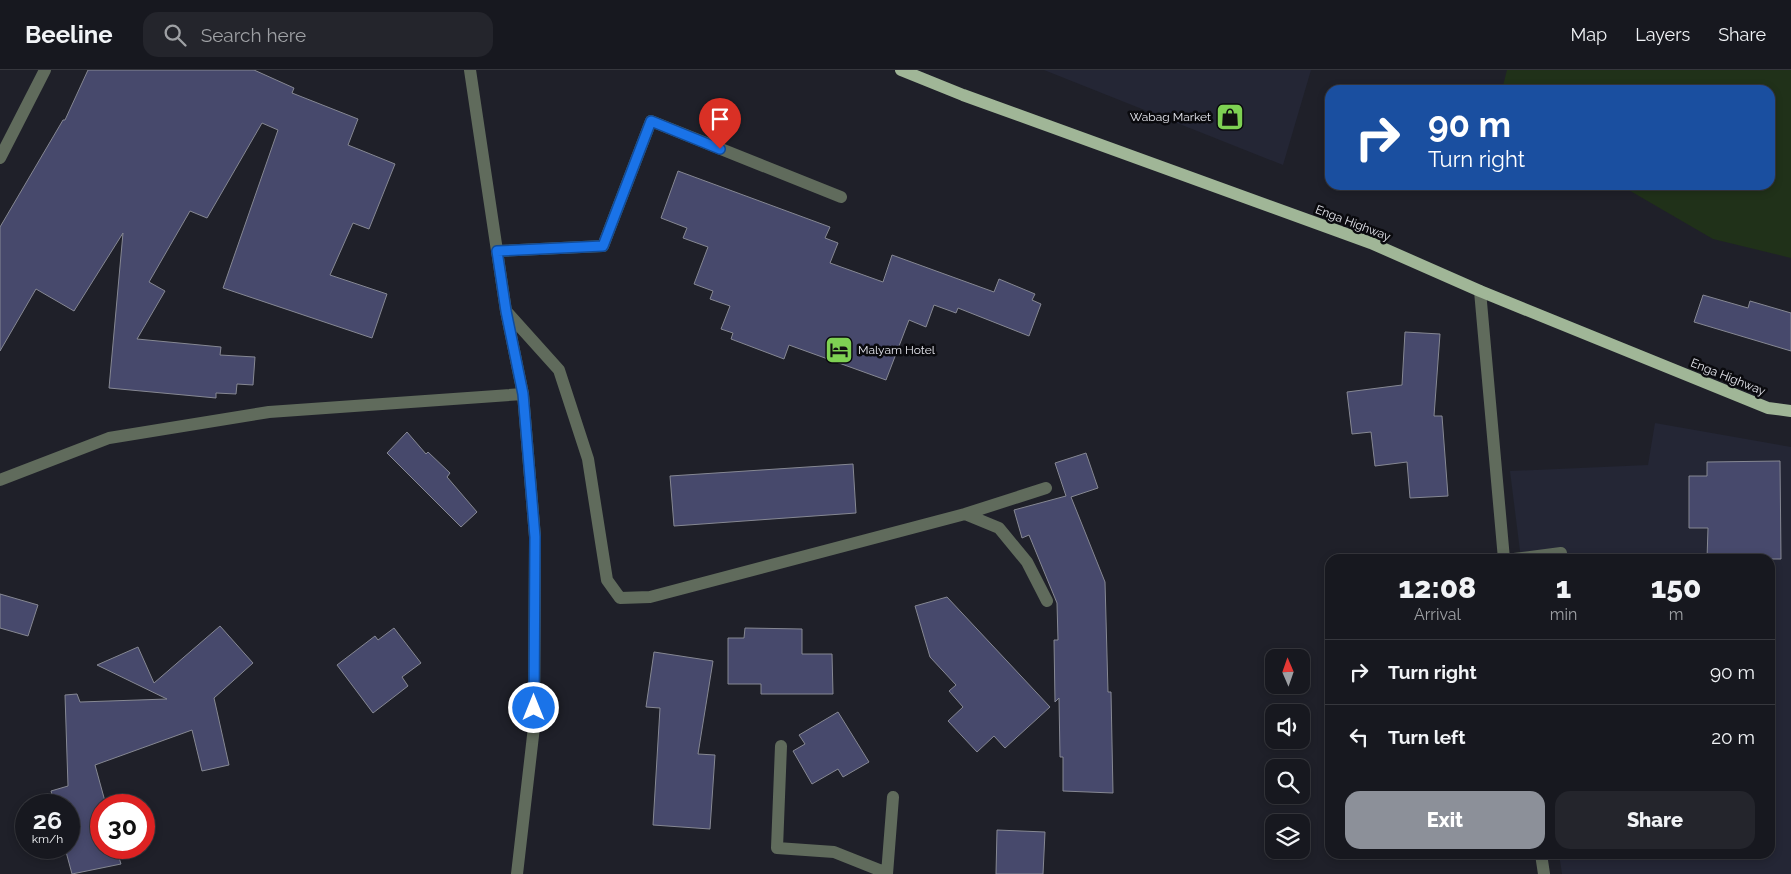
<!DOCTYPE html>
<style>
body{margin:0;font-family:Raleway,sans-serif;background:#24252c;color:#f1f3f6;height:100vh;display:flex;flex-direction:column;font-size:19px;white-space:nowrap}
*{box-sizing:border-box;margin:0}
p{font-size:16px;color:#9ea0a4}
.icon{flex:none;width:28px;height:28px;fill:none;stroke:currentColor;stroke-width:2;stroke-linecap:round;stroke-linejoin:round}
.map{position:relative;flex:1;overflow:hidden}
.sheet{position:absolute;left:1325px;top:484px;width:450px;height:305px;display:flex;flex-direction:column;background:#17181f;border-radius:15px;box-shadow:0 2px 8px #0003,0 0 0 1px #36373d}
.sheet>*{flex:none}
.hud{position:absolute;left:1325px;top:15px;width:450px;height:105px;border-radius:15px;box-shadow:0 2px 8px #0003,0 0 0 1px #36373d;background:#1a4fa0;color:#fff;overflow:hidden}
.needle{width:32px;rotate:358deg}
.fabs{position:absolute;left:1265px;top:579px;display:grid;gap:10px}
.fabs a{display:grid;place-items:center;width:45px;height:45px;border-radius:10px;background:#17181f;box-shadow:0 2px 8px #0003,0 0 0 1px #36373d;font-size:25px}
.speed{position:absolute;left:15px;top:724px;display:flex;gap:10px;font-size:25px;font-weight:700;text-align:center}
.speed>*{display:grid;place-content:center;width:65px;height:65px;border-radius:50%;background:#17181f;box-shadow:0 2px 8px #0003,0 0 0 1px #36373d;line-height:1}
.speed small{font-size:12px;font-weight:400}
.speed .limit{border:8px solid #d22;background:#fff;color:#111}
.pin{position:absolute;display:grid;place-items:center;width:42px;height:42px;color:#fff;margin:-51px -21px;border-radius:50% 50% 50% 0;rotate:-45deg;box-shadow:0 0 5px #0007}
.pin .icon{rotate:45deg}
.me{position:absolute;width:55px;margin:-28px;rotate:0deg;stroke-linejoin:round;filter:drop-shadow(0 0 4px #0008)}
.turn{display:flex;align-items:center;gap:18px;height:105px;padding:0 20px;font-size:22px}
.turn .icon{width:65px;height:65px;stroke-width:2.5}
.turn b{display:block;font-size:35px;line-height:42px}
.eta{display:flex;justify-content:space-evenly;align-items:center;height:85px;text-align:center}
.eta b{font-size:30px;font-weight:800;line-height:35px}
.primary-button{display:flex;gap:10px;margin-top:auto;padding:10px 20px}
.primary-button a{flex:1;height:58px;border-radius:15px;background:#8c9099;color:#fff;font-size:20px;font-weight:800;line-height:58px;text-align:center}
.primary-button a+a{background:#24252c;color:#f1f3f6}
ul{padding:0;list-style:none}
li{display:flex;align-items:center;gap:15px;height:65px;padding:0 20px;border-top:1px solid #36373d}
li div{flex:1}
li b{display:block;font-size:19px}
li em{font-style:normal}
header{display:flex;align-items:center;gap:30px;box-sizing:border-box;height:70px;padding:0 25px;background:#17181f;border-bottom:1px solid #36373d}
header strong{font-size:24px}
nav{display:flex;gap:28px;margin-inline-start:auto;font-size:18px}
.search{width:350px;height:45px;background:#24252c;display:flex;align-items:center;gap:12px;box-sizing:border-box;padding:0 18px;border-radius:15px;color:#9ea0a4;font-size:19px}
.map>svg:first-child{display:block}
.built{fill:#242635}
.green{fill:#203119}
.building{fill:#47496c;stroke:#868893}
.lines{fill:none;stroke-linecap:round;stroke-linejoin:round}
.minor{stroke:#606b5c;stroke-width:12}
.major{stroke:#a0b697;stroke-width:12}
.route-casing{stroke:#114b97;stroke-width:12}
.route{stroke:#1a73e8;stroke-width:9}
.labels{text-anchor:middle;stroke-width:5;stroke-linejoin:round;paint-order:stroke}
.poi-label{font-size:12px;fill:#e6e7ee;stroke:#0a0a0e;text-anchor:end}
.street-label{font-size:12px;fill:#e6e7ee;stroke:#0a0a0e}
</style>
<header>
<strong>Beeline</strong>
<div class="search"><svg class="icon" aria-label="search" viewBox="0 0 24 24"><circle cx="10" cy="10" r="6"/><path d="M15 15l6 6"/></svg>Search here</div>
<nav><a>Map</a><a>Layers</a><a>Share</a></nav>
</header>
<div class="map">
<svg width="1791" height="804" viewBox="0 0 1791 804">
<rect width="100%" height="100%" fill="#1f2029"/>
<path class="built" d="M 1044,0 L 1311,0 L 1283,95 Z
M 1655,353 L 1791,377 L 1791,804 L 1562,804 L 1559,784 L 1770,784 L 1770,489 L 1521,489 L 1510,401 L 1648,395 Z"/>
<path class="green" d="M 1507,0 L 1791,0 L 1791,188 L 1713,169 L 1620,115 L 1770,115 L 1770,20 L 1502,20 Z"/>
<path class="building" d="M 88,0 L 254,0 L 294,18 L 292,23 L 358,49 L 348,75 L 395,94 L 369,159 L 353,153 L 330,205 L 387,224 L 372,268 L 223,218 L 278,60 L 262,53 L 207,148 L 190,141 L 149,212 L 165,221 L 137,269 L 221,277 L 220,285 L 255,287 L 253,315 L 237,314 L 236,324 L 216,323 L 216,328 L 109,318 L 123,163 L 74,241 L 36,219 L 0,281 L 0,157 L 63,50 L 65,50 Z
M 678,101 L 830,157 L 825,168 L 838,173 L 830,193 L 883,212 L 892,185 L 994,222 L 999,209 L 1035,224 L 1032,230 L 1041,234 L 1029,266 L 958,238 L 956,243 L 934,235 L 926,257 L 909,250 L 886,310 L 789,275 L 784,289 L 731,269 L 733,263 L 721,259 L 730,236 L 710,229 L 713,221 L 694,214 L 708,177 L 683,168 L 687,158 L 661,148 Z
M 1703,225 L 1748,238 L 1750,231 L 1791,243 L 1791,281 L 1694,252 Z
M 1405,262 L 1440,264 L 1434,346 L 1442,346 L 1448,426 L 1410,428 L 1407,392 L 1375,396 L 1371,362 L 1352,364 L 1347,322 L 1402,315 Z
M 407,362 L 426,384 L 428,382 L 450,403 L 447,407 L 477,442 L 461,457 L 387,383 Z
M 1086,383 L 1098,418 L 1071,427 L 1105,512 L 1108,622 L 1111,622 L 1113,723 L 1063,721 L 1063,687 L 1060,687 L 1059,628 L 1055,632 L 1054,570 L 1058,570 L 1057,533 L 1029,465 L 1022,468 L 1014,440 L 1066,426 L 1055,393 Z
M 1780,391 L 1781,489 L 1707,489 L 1708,458 L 1689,458 L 1689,406 L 1707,406 L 1707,392 Z
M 853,394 L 856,443 L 674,456 L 670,406 Z
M 0,524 L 38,535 L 28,566 L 0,558 Z
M 947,527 L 1050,637 L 1005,678 L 994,666 L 977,682 L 948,651 L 963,637 L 949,621 L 956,615 L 930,587 L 915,536 Z
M 220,556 L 253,593 L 214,628 L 229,695 L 202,701 L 192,660 L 95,695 L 106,735 L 101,735 L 101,778 L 116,778 L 121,794 L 72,804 L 65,778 L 69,778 L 69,735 L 55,735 L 51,721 L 68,716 L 65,625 L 77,624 L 80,632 L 167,629 L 97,595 L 138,577 L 154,613 Z
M 394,558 L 421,593 L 402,607 L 408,616 L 373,643 L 337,595 L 375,566 L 378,570 Z
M 745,558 L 802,559 L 802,584 L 832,584 L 833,624 L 761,624 L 761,614 L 728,614 L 728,568 L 744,568 Z
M 654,582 L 713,591 L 698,684 L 715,685 L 710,759 L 653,755 L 660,638 L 646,637 Z
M 838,642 L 869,692 L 843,707 L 838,699 L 812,714 L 793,681 L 805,674 L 799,665 Z
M 997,760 L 1045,762 L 1043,804 L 996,804 Z"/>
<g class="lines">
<path class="minor" d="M 470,0 L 506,241 L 523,324 L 535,467 L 534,657 L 517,804
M 0,88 L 45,0
M 497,181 L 603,176 L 651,51 L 841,127
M 1480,221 L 1504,489
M 506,241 L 559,300 L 588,389 L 607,510 L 620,528 L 650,527 L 965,444 L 1046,418
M 0,410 L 109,368 L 269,342 L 523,324
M 965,444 L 999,458 L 1027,492 L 1047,531
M 1514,489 L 1561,483
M 781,676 L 777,778 L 834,782 L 887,803
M 1541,784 L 1544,804
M 887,804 L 893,727"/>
<path class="major" d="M 901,0 L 963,25 L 1371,173 L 1480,221 L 1768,338 L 1791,341"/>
</g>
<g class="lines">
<g class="route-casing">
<path id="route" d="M 534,638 L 535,467 L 523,324 L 506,241 L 497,181 L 603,176 L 651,51 L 720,79"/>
</g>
<use href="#route" class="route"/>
</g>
<defs>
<g id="shop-square" transform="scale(1.4375)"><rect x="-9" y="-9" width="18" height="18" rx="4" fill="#7ed153" stroke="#0a0a0e"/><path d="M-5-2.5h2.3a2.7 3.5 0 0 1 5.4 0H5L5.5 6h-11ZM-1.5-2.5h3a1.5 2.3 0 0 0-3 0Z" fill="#111"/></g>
<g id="hotel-square" transform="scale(1.4375)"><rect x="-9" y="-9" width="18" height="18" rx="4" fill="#7ed153" stroke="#0a0a0e"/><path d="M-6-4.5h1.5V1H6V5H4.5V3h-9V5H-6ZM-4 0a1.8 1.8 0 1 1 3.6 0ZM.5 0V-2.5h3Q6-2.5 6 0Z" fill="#111"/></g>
</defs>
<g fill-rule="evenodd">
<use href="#shop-square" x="1230" y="47"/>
<use href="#hotel-square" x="839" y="280"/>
</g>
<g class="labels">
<g class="poi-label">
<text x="1211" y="51">Wabag Market</text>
<text x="858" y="284" text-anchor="start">Malyam Hotel</text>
</g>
<g class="street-label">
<text transform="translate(1353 153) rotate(21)" y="4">Enga Highway</text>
<text transform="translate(1728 307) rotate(22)" y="4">Enga Highway</text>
</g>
</g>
</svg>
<div class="fabs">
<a><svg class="needle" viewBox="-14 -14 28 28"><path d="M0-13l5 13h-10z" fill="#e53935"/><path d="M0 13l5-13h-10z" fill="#9ea0a4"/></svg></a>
<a><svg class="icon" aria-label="sound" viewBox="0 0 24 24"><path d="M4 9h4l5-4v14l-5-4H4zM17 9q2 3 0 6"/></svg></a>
<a><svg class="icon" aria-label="search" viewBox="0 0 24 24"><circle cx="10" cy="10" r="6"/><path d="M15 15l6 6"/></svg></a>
<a><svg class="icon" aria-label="layers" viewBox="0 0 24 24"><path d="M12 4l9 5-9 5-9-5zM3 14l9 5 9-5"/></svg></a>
</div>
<div class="speed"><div>26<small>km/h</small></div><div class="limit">30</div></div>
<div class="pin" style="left:720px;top:79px;background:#d93025"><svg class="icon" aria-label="arrive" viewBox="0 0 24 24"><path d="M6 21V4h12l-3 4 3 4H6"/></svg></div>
<svg class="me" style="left:534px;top:638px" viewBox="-20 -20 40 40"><circle r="17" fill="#1a73e8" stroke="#fff" stroke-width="3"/><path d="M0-11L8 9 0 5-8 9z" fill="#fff"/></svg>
<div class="hud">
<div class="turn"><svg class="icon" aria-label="right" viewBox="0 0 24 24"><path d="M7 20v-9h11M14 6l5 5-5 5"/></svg><div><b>90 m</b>Turn right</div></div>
</div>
<section class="sheet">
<div class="eta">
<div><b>12:08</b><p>Arrival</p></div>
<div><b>1</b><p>min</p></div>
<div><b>150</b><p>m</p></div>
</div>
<ul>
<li><svg class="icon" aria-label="right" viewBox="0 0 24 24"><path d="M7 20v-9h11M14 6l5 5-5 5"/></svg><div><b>Turn right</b></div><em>90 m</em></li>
<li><svg class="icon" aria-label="left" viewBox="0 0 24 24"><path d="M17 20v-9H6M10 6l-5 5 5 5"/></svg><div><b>Turn left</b></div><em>20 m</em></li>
</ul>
<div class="primary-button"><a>Exit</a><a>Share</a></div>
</section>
</div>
